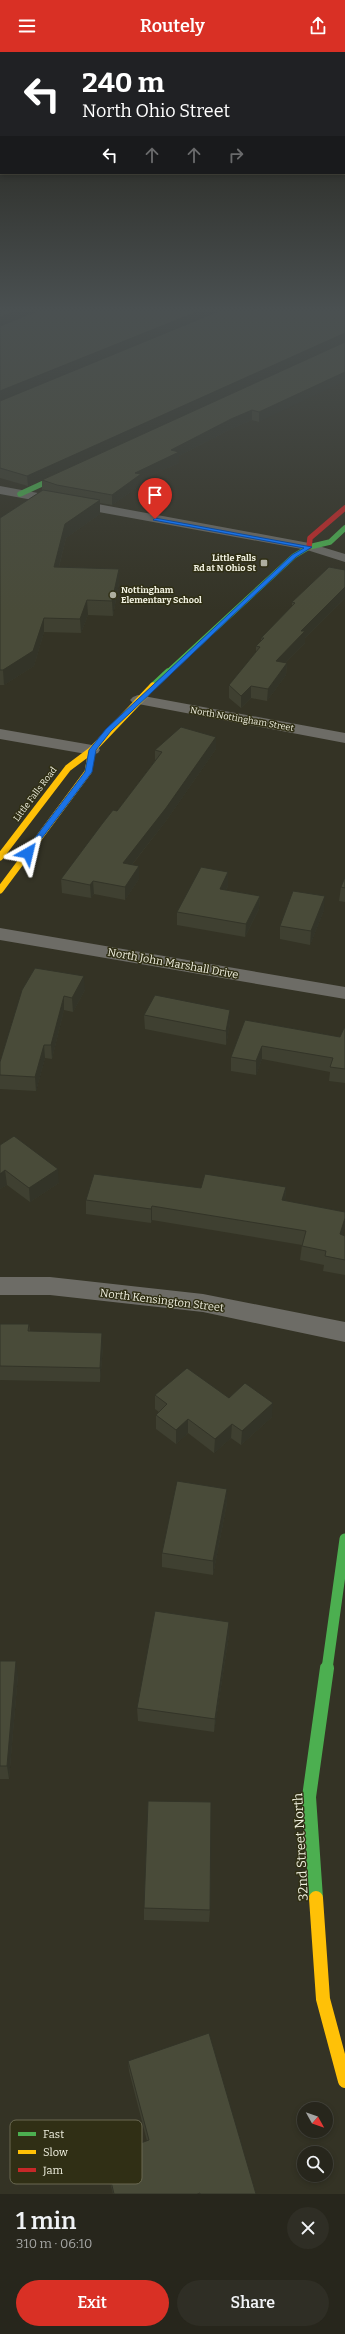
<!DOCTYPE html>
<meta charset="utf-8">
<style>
body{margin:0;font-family:Bitter,serif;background:#2f2e25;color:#f1f3f6;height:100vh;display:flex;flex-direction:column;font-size:15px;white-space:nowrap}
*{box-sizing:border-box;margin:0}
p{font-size:13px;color:#a4a5a3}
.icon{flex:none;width:22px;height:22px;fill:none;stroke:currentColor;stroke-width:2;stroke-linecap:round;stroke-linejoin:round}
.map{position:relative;height:2142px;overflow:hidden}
.sheet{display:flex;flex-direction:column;background:#27261c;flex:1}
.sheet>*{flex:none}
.guide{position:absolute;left:0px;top:0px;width:345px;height:122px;box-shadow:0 2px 6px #0003,0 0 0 1px #43433b;background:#202124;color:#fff;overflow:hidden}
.needle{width:26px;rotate:130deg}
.controls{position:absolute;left:297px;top:2050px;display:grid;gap:8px}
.controls a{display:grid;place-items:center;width:36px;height:36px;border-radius:50%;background:#27261c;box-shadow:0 2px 6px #0003,0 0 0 1px #43433b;font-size:20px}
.pin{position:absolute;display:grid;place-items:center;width:34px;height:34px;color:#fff;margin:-41px -17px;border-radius:50% 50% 50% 0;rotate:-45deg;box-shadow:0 0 4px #0007}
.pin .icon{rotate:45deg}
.me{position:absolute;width:44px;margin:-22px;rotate:37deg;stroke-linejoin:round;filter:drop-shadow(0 0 3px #0008)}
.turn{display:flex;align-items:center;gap:14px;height:84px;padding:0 16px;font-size:18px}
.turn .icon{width:52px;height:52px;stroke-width:2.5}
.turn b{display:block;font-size:28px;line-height:34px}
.lanes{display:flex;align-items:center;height:38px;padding:0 16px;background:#0003;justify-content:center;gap:20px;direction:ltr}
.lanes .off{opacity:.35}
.round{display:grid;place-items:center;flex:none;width:42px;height:42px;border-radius:21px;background:#2f2e25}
.headline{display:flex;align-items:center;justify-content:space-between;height:68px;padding:0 16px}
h1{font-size:24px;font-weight:600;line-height:30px}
.button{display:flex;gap:8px;margin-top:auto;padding:8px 16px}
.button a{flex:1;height:46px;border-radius:24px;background:#d93025;color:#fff;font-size:16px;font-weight:600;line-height:46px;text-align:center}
.button a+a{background:#2f2e25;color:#f1f3f6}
header{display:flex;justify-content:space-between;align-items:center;height:52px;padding:0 16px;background:#d93025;color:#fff;font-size:18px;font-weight:600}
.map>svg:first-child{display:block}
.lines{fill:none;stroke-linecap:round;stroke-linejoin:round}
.street{fill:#6d6c66;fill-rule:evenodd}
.fast-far3{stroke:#4caf50;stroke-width:5.5}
.fast-far2{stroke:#4caf50;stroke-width:7}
.fast-far1{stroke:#4caf50;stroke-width:11}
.fast{stroke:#4caf50;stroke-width:14}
.slow-far1{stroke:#ffc107;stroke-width:7}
.slow{stroke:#ffc107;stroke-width:14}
.jam{stroke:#c62828;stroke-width:5.5}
.wall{fill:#3f4031}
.shaded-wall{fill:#333428}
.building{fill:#494b39;stroke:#333428}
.route{fill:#1a73e8;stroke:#114b97}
.poi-dot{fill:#aeae9f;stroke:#302f15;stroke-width:1.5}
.labels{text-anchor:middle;stroke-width:3;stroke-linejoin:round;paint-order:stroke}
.far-poi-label{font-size:9px;font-weight:bold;fill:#f0f0e0;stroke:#302f15;text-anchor:end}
.far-street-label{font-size:9px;fill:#f0f0e0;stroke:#302f15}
.street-label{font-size:11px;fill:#f0f0e0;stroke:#302f15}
.near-street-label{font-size:13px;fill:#f0f0e0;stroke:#302f15}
.key{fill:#302f15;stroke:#6a6952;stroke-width:1}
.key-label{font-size:11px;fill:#f0f0e0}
</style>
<header><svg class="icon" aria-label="menu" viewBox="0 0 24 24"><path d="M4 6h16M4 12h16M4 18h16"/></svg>Routely<svg class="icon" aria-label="share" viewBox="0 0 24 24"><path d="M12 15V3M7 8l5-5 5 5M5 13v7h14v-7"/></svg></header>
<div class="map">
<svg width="345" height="2142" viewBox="0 0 345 2142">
<rect width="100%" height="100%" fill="#343325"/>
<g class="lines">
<path class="street" d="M 0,434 L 309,491 L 345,502 L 345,510 L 307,498 L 0,442 Z
M 138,643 L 345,681 L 345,691 L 133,651 L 130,648 L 133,645 Z
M 0,677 L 92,693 L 98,695 L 100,698 L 98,701 L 92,703 L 0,687 Z
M 0,876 L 345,935 L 345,947 L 0,888 Z
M 0,1225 L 50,1225 L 203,1242 L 345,1270 L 345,1290 L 203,1260 L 50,1243 L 0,1243 Z"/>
<path class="fast-far3" d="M 20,442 L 70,419
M 167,621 L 294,504 L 309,495 L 330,490 L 345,476"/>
<path class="fast-far2" d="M 153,634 L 168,620"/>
<path class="fast-far1" d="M 327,1617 L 345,1487"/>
<path class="fast" d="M 316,1846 L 309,1745 L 327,1616"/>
<path class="slow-far1" d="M 0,805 L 68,716 L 92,698 L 153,634
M 0,838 L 88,720 L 92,698"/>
<path class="slow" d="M 316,1846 L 323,1947 L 345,2029"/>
<path class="jam" d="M 309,495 L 310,486 L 345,456"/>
</g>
<path class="wall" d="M 345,290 L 28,434 L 0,426 L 0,349 Z
M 345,290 L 259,370 L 252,368 L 231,377 L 179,404 L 179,411 L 141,428 L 142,432 L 112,453 L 100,451 L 100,462 L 66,486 L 59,515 L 119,531 L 113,564 L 88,563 L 81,581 L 44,580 L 34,614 L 4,633 L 0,633 L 0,466 L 43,438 L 42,438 L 42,428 Z
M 345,546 L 305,586 L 305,591 L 285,611 L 287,611 L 286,623 L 267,649 L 251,646 L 241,656 L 229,646 L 229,633 L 256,600 L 256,594 L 261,589 L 261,586 L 292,555 L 292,550 Z
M 216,685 L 216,697 L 166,769 L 132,813 L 139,814 L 139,827 L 125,848 L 94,842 L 91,846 L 62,841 L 61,827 L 117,759 L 155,709 L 155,698 Z
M 228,820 L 228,834 L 226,838 L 260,844 L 259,857 L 245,885 L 177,873 L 177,860 Z
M 345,825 L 345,850 L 339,849 L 341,835 Z
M 324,858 L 310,893 L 280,887 L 280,874 Z
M 22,938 L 85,938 L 73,960 L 64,958 L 52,1007 L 45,1006 L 36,1039 L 0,1037 L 0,1010 Z
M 230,958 L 230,972 L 226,993 L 145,977 L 144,963 Z
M 245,968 L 340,985 L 345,976 L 345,1031 L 329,1029 L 330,1020 L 262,1007 L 256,1023 L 231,1019 L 231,1005 Z
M 0,1093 L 59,1131 L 30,1150 L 7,1133 L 0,1137 Z
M 286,1135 L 285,1149 L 345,1160 L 345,1175 L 342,1183 L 345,1184 L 345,1223 L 323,1219 L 324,1213 L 300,1208 L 302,1193 L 152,1168 L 151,1171 L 86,1162 L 86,1148 L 201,1136 Z
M 0,1272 L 29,1272 L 30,1279 L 103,1295 L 100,1330 L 0,1328 Z
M 155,1343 L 229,1346 L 272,1365 L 241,1393 L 231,1386 L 214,1401 L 188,1381 L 176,1392 L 156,1377 L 156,1363 L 159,1360 L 155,1357 Z
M 227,1437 L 227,1451 L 213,1523 L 162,1515 L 162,1501 Z
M 229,1583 L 214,1680 L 138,1669 L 137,1656 Z
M 0,1609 L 18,1623 L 9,1727 L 0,1727 Z
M 144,1856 L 210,1858 L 209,1870 L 144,1868 Z
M 128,2009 L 256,2142 L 113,2142 L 106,2114 L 105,2104 L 147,2089 L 129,2019 Z"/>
<path class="shaded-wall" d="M 17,259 L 41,259 L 0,274 L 0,265 Z
M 199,259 L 221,259 L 0,349 L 0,339 Z
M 345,281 L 345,290 L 28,434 L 27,424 Z
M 345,320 L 345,329 L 259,370 L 259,360 Z
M 252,358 L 252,368 L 231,377 L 179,404 L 179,411 L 141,428 L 142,432 L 112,453 L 112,443 L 135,421 L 171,398 L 231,367 Z
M 100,448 L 100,462 L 66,486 L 55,530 L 54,515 L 65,472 Z
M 119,517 L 119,531 L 113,564 L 112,549 Z
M 345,535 L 345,546 L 305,586 L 305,591 L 275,621 L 276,609 L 301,579 Z
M 87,548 L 88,563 L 81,581 L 80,567 Z
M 44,566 L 44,580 L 34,614 L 4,633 L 3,618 Z
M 287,611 L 286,623 L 267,649 L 268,637 Z
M 251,634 L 251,646 L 241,656 L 241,644 Z
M 216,685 L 216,697 L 166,769 L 123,824 L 123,811 Z
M 139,814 L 139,827 L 125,848 L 125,835 Z
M 228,820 L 228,834 L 220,850 L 220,837 Z
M 93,829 L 94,842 L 91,846 L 90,833 Z
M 260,844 L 259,857 L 245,885 L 246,872 Z
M 325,844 L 324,858 L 310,893 L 311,879 Z
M 84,924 L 85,938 L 73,960 L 72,946 Z
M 64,944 L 64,958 L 52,1007 L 51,993 Z
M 230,958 L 230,972 L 226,993 L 226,979 Z
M 44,993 L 45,1006 L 36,1039 L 35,1025 Z
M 262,994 L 262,1007 L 256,1023 L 256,1009 Z
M 58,1117 L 59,1131 L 30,1150 L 29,1136 Z
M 5,1118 L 7,1133 L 0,1137 L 0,1122 Z
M 286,1135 L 285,1149 L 282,1148 Z
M 152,1154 L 152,1168 L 151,1171 L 151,1157 Z
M 345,1166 L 345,1175 L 338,1197 L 340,1182 Z
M 102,1281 L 103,1295 L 100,1330 L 100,1316 Z
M 273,1351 L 272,1365 L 241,1393 L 242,1379 Z
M 188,1367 L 188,1381 L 176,1392 L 176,1378 Z
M 232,1372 L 231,1386 L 214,1401 L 215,1387 Z
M 227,1437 L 227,1451 L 213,1523 L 213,1509 Z
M 229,1570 L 229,1583 L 214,1680 L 215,1667 Z
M 16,1609 L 18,1623 L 9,1727 L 7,1714 Z"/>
<path class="building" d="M 0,259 L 17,259 L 0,265 Z
M 38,259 L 199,259 L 0,339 L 0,274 Z
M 219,259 L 345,259 L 345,281 L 27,424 L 0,416 L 0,349 Z
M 345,290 L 345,320 L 259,360 L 252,358 L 231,367 L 171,398 L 179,400 L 135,421 L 141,422 L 112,443 L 57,433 L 42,428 Z
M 43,438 L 100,448 L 65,472 L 54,515 L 119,517 L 112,549 L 87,548 L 80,567 L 44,566 L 33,599 L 3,618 L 0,618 L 0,466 Z
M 329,515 L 345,518 L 345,535 L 301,579 L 305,579 L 276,609 L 287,611 L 268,637 L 251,634 L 241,644 L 229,633 L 260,595 L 256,594 L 264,586 L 261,586 L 295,551 L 292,550 Z
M 181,675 L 216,685 L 166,756 L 123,811 L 139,814 L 125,835 L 93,829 L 90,833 L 61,827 L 102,772 L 113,758 L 117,759 L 162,700 L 155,698 Z
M 201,815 L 228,820 L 220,837 L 260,844 L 246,872 L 177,860 Z
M 345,825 L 345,836 L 341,835 Z
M 293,839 L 325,844 L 311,879 L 280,874 Z
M 35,916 L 84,924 L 72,946 L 64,944 L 51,993 L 44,993 L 35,1025 L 0,1023 L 0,1010 L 22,938 Z
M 155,943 L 230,958 L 226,979 L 144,963 Z
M 245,968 L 340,985 L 344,976 L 345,976 L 345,1017 L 330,1015 L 333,1006 L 262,994 L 256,1009 L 231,1005 Z
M 14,1084 L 58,1117 L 29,1136 L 5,1118 L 0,1122 L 0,1093 Z
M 94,1122 L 201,1136 L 205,1122 L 286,1135 L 282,1148 L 345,1160 L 345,1166 L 340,1182 L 345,1184 L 345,1208 L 325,1204 L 326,1199 L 302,1194 L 306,1179 L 152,1154 L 151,1157 L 86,1148 Z
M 0,1272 L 29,1272 L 28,1279 L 102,1281 L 100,1316 L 0,1314 Z
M 187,1316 L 229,1346 L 245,1331 L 273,1351 L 242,1379 L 232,1372 L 215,1387 L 188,1367 L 176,1378 L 156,1363 L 167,1352 L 155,1343 Z
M 177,1429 L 227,1437 L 213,1509 L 162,1501 Z
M 155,1559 L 229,1570 L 215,1667 L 137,1656 Z
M 0,1609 L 16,1609 L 7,1714 L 0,1714 Z
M 148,1749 L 211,1750 L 210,1858 L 144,1856 Z
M 209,1981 L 256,2142 L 200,2142 L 200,2141 L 197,2142 L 114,2142 L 105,2104 L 149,2088 L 128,2009 Z"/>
<linearGradient id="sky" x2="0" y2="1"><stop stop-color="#1d1c14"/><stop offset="0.46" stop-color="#4a5051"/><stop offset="1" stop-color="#4a5051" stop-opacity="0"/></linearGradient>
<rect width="345" height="559" fill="url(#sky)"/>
<path class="route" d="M 155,466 L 312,495 L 296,505 L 232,564 L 111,679 L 96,698 L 92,720 L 30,802 L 25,802 L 25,799 L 85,720 L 89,698 L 106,677 L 292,503 L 304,496 L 153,468 Z"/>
<g class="poi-dot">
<rect x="260" y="507" width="8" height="8" rx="2"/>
<circle cx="113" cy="543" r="4"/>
</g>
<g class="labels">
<g class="far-poi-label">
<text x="256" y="509">Little Falls<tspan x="256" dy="10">Rd at N Ohio St</tspan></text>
<text x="121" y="541" text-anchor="start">Nottingham<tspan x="121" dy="10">Elementary School</tspan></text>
</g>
<g class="far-street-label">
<text transform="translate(242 667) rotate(10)" y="3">North Nottingham Street</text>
<text transform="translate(35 742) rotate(-53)" y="3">Little Falls Road</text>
</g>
<g class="street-label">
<text transform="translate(173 911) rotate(10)" y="4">North John Marshall Drive</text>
<text transform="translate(162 1248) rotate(7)" y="4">North Kensington Street</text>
</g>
<g class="near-street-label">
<text transform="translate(300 1795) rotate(-93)" y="5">32nd Street North</text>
</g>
</g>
<rect x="10" y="2068" width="132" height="64" rx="6" class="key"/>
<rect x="18" y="2080" width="18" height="4" fill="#4caf50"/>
<rect x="18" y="2098" width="18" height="4" fill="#ffc107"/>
<rect x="18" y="2116" width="18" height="4" fill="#c62828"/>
<g class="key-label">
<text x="43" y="2086">Fast</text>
<text x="43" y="2104">Slow</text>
<text x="43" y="2122">Jam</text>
</g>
</svg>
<div class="controls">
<a><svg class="needle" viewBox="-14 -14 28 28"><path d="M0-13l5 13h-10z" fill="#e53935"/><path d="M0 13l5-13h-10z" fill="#a4a5a3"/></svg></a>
<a><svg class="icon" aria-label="search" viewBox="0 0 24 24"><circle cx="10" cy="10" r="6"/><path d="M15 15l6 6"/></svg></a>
</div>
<div class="pin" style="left:155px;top:467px;background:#d93025"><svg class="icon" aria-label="arrive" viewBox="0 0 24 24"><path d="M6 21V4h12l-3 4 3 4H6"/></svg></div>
<svg class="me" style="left:28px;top:801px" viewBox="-20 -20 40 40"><path d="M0-17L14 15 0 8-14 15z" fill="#1a73e8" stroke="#fff" stroke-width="4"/></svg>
<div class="guide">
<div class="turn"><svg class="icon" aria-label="left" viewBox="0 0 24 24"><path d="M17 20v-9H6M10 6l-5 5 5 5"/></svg><div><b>240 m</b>North Ohio Street</div></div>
<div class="lanes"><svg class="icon" aria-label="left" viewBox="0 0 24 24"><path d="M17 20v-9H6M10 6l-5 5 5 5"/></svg><svg class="icon off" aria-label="ahead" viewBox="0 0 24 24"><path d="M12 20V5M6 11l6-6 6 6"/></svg><svg class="icon off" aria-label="ahead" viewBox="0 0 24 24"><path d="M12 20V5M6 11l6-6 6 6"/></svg><svg class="icon off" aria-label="right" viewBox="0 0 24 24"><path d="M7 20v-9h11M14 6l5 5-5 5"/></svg></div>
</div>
</div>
<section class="sheet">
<div class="headline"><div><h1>1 min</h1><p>310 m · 06:10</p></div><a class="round"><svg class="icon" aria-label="close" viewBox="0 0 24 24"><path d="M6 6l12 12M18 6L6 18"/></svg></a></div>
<div class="button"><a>Exit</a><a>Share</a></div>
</section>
